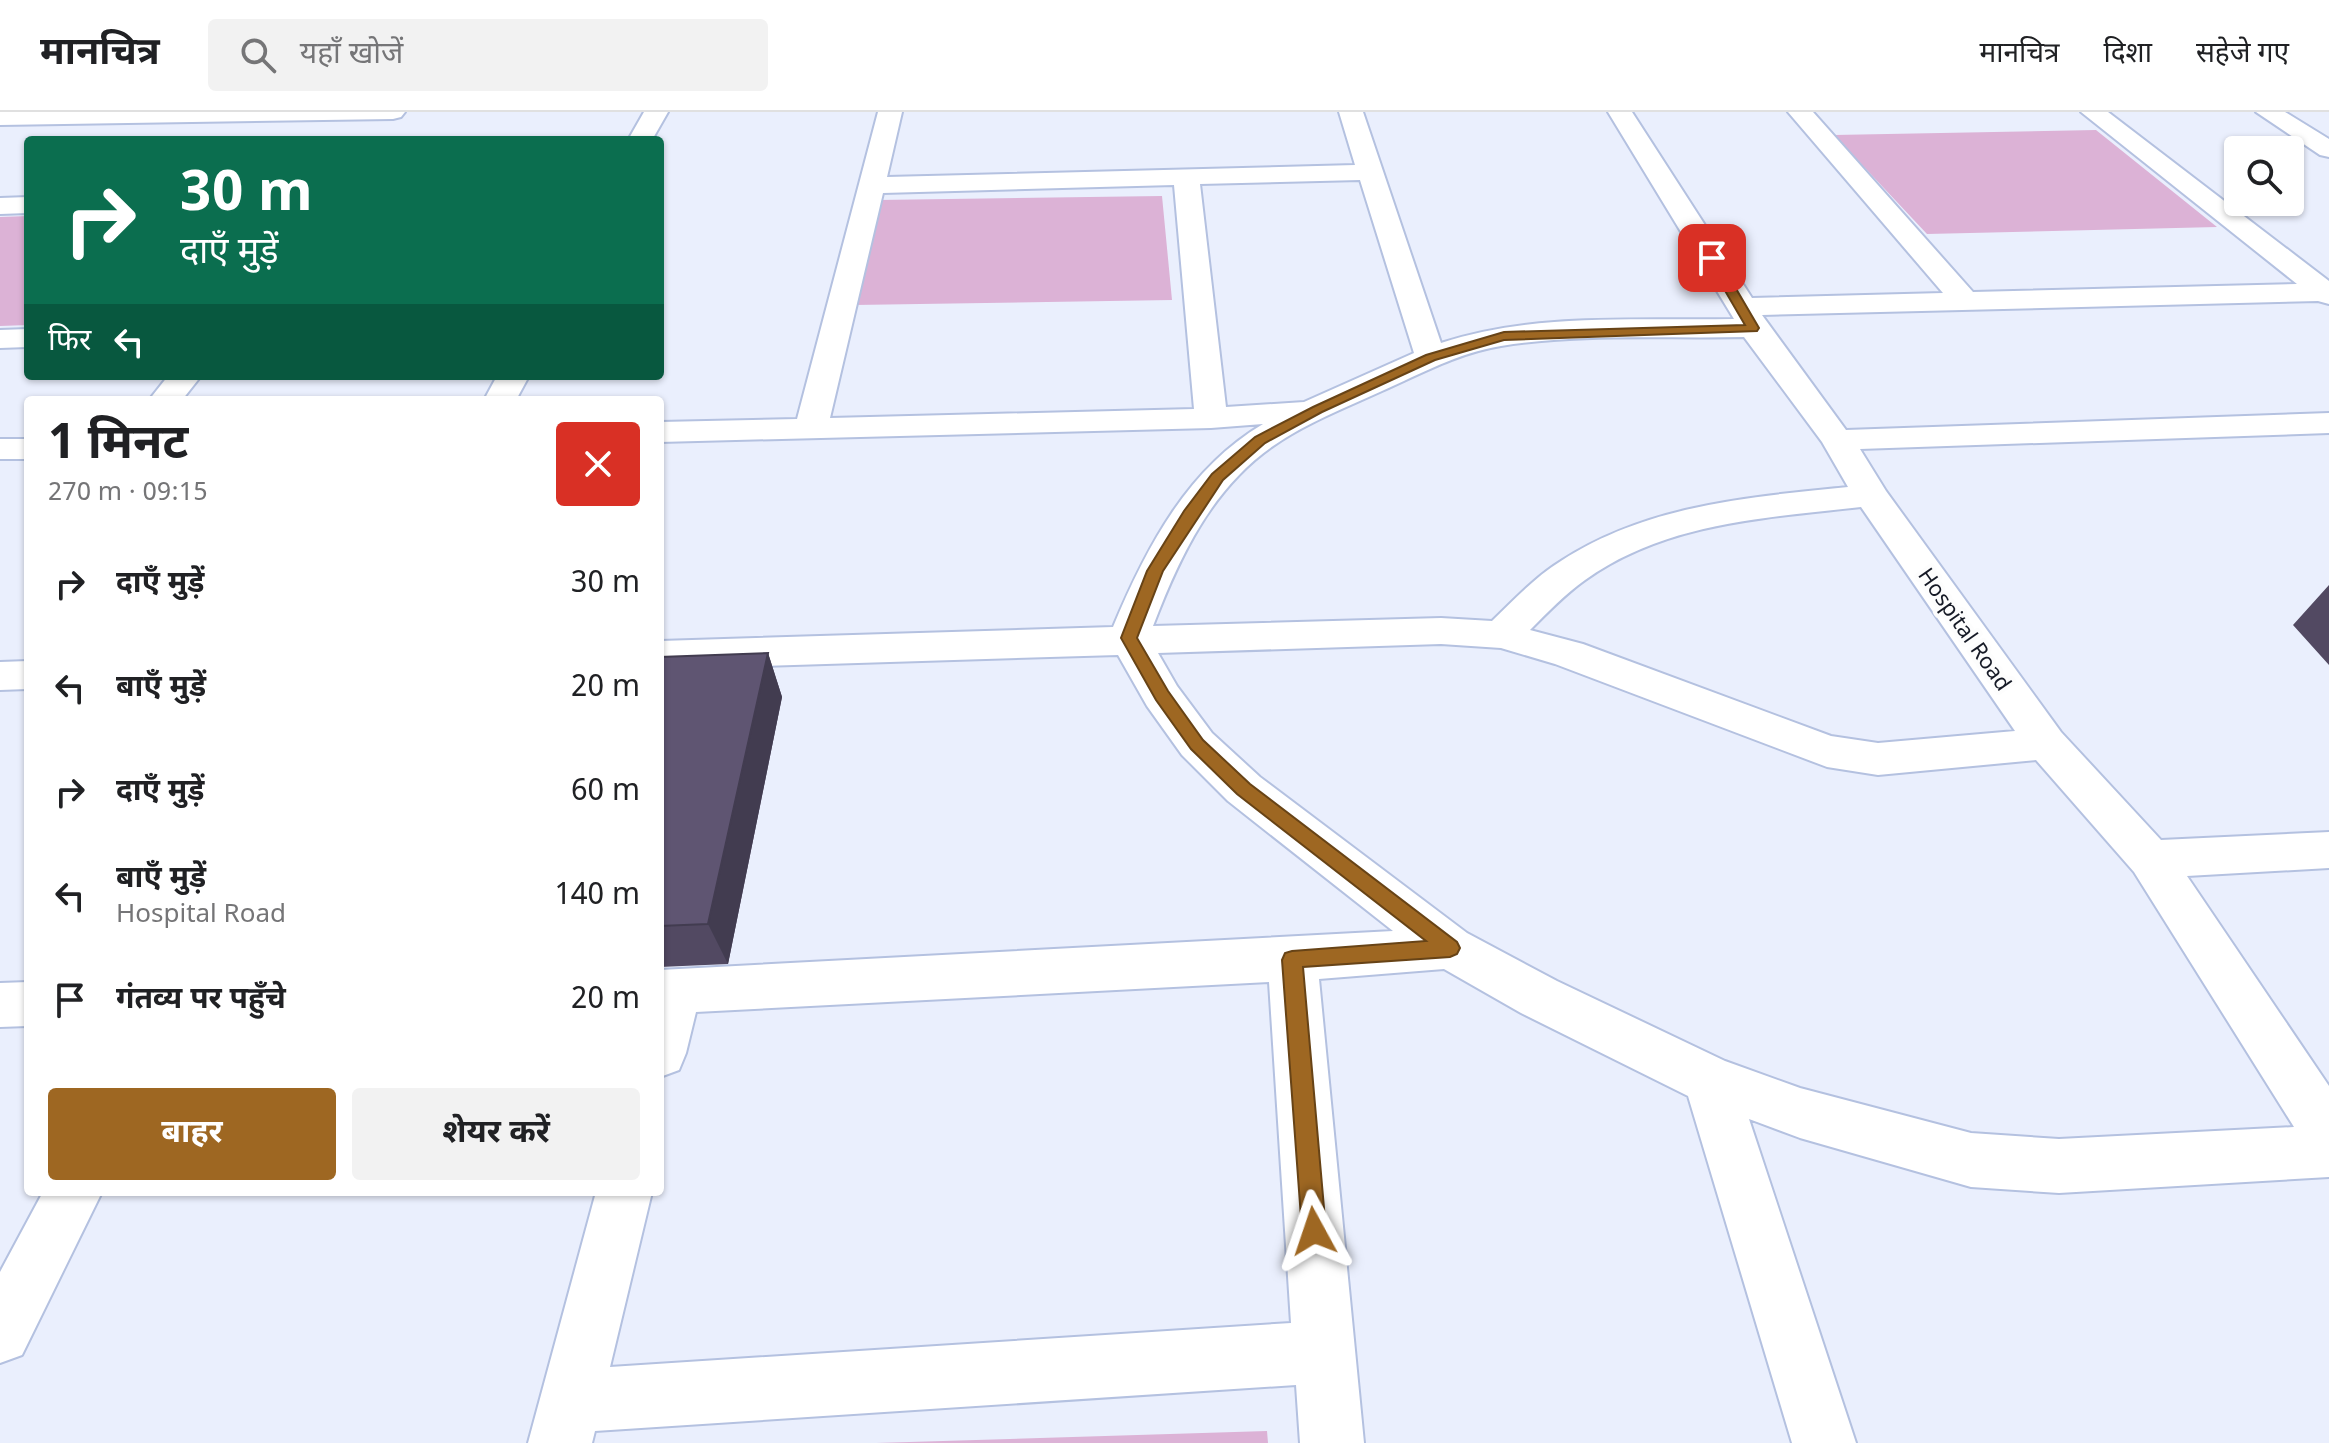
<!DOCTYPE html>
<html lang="hi">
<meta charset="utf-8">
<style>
body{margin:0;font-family:Georgia,"Noto Sans Devanagari",serif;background:#f2f2f2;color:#202124;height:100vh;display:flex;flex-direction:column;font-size:30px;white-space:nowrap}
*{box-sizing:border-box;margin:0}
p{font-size:26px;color:#757577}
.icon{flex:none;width:44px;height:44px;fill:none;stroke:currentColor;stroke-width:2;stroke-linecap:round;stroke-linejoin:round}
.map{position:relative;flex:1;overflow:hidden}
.sheet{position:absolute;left:24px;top:284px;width:640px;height:800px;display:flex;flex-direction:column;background:#fff;border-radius:8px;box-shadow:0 2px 6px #0004}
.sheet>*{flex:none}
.guide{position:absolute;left:24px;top:24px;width:640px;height:244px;border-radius:8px;box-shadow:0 2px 6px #0004;background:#0b6e4f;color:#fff;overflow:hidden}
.fabs{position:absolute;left:2224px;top:24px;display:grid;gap:16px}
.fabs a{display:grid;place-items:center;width:80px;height:80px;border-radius:8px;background:#fff;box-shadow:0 2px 6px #0004;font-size:40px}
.pin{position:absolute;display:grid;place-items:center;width:68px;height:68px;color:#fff;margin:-34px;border-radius:16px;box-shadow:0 4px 12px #0006}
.me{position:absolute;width:88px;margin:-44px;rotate:355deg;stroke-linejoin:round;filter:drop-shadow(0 0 6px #0008)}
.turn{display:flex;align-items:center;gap:28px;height:168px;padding:0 24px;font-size:36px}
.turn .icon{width:104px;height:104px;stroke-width:2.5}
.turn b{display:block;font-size:56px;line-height:68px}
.then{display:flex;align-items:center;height:76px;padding:0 24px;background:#0003;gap:16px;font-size:30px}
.round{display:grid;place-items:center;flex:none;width:84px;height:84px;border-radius:8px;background:#f2f2f2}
.headline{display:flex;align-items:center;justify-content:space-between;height:136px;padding:0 24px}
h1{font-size:48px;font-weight:700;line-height:60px}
.button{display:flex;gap:16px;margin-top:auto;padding:16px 24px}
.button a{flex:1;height:92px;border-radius:8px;background:#9e6722;color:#fff;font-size:32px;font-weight:700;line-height:92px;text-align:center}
.button a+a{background:#f2f2f2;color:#202124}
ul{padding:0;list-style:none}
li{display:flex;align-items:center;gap:24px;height:104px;padding:0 24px}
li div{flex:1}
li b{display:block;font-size:30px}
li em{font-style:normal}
header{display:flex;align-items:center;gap:48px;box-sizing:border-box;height:112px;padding:0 40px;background:#fff;border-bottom:2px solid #e0e0e0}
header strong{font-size:38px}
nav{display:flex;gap:44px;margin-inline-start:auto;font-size:28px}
.search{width:560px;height:72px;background:#f2f2f2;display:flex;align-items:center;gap:20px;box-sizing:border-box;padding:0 28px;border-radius:8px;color:#757577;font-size:30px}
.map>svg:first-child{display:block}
.green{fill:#dcb2d6}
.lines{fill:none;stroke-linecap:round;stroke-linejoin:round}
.minor-casing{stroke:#b4c1e0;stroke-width:4}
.minor{fill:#fff;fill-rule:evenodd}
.wall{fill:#524962}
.shaded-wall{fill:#423c50}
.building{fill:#5f5572;stroke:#423c50;stroke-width:2}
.route{fill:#9e6722;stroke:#674316;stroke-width:2}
.labels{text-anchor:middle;stroke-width:8;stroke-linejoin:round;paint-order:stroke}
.street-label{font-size:22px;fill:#161a26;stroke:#fdfdfd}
</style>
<header>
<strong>मानचित्र</strong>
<div class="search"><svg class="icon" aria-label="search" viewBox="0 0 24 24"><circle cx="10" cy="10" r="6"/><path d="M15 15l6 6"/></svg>यहाँ खोजें</div>
<nav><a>मानचित्र</a><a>दिशा</a><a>सहेजे गए</a></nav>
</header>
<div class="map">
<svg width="2329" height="1331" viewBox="0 0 2329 1331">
<rect width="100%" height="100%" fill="#eaeffd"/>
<path class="green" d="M 2096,18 L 2217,115 L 1927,122 L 1834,23 Z
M 1162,84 L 1172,188 L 854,193 L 878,88 Z
M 28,104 L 28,213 L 0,214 L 0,105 Z
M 1267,1319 L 1268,1331 L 876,1331 Z"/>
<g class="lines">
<g class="minor-casing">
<path id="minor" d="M 0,0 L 405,0 L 401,5 L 393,7 L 0,13 Z
M 644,0 L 668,0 L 652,28 L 628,28 Z
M 878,0 L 902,0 L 887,65 L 1355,53 L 1339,0 L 1363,0 L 1441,231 C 1535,200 1637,209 1734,207 L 1608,0 L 1632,0 L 1752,186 L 1943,181 L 1788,0 L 1813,0 L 1973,180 L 2297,172 L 2081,0 L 2108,0 L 2329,169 L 2329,192 L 2318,189 L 1762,203 L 1846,318 L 2329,301 L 2329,321 L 1860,337 L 1886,379 L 2061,620 L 2161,728 L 2329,720 L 2329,756 L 2187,764 L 2329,974 L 2329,1065 L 2059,1081 L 1971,1075 L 1800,1026 L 1749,1007 L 1856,1331 L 1792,1331 L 1688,984 L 1521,901 L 1444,857 L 1319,867 L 1364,1331 L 1300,1331 L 1296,1273 L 595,1319 L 592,1331 L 528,1331 L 596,1080 L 652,1080 L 610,1255 L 1291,1211 L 1269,870 L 696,900 L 686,941 L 679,958 L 660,965 L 660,858 L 1393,819 L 1228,689 L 1182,643 L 1147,594 L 1118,543 L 660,557 L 660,529 L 1113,515 C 1146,436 1187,357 1263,312 L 1211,316 L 660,330 L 660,310 L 797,307 ZM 1360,68 L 1414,241 L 1304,290 L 1226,295 L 1200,72 ZM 1174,73 L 1194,297 L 830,306 L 883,81 ZM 1744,225 L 1822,330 L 1848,375 C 1749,385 1647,393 1561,449 C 1535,465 1514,488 1492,509 L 1441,506 L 1153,514 C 1179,446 1211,377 1273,334 C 1306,311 1345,296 1382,279 C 1420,262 1458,241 1501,234 C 1581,221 1664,227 1744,225 ZM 1861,395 L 2015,619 L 1878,631 L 1831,624 L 1583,532 L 1530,518 C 1548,500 1565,482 1585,468 C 1666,410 1766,406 1861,395 ZM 1441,532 L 1501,536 L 1555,552 L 1827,655 L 1878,663 L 2036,648 L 2134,760 L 2294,1015 L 2059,1027 L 1971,1021 L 1800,976 L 1725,949 L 1557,869 L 1467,821 L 1260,665 L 1212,621 L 1177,574 L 1158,541 Z
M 2256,0 L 2285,0 L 2329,27 L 2329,45 L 2320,43 Z
M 28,85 L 28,101 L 0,102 L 0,86 Z
M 28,217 L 28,235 L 0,236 L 0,218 Z
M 168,264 L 201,264 L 182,288 L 149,288 Z
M 497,264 L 529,264 L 516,288 L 484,288 Z
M 0,327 L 28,327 L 28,347 L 0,347 Z
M 28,549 L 28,577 L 0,578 L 0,550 Z
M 28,870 L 28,914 L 0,915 L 0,871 Z
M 43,1080 L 102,1080 L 22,1243 L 0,1251 L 0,1160 Z"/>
</g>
<use href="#minor" class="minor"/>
</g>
<path class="wall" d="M 2329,473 L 2329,553 L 2293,513 Z
M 768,541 L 782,585 L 728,852 L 660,855 L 660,545 Z"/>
<path class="shaded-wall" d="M 768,541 L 782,585 L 728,852 L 708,812 Z"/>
<path class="building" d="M 768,541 L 708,812 L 660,814 L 660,545 Z"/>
<path class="route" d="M 1708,144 L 1718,146 L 1759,216 L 1757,219 L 1504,228 L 1435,248 L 1322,300 L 1265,331 L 1223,368 L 1163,459 L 1137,526 L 1168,579 L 1203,628 L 1250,672 L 1457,830 L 1460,836 L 1457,842 L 1450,845 L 1303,855 L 1326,1119 L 1322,1127 L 1314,1131 L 1306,1127 L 1302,1119 L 1282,848 L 1285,841 L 1292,839 L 1426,829 L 1237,682 L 1191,637 L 1156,588 L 1121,526 L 1147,459 L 1184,399 L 1212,362 L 1255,325 L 1313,295 L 1426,243 L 1504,220 L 1745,213 L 1706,146 Z"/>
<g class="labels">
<g class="street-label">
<text transform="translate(1965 517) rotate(55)" y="8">Hospital Road</text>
</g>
</g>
</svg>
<div class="fabs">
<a><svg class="icon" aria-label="search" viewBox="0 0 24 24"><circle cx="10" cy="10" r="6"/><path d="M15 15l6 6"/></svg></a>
</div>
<div class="pin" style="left:1712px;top:146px;background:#d93025"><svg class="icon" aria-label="arrive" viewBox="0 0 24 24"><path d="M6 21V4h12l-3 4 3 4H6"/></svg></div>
<svg class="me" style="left:1314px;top:1119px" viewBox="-20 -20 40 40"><path d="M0-17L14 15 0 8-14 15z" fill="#9e6722" stroke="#fff" stroke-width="4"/></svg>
<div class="guide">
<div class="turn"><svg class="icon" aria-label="right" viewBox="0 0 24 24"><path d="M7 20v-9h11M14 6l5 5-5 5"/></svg><div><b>30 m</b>दाएँ मुड़ें</div></div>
<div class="then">फिर<svg class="icon" aria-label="left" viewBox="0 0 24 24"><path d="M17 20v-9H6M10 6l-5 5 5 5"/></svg></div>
</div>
<section class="sheet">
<div class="headline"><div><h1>1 मिनट</h1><p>270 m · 09:15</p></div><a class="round" style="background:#d93025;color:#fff"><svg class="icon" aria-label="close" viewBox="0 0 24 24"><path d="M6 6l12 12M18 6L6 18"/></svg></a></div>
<ul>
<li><svg class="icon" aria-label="right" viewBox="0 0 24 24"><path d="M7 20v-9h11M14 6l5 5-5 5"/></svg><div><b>दाएँ मुड़ें</b></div><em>30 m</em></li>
<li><svg class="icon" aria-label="left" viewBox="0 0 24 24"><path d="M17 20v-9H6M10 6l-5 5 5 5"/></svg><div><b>बाएँ मुड़ें</b></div><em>20 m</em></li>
<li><svg class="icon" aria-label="right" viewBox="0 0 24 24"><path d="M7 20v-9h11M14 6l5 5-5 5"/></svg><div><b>दाएँ मुड़ें</b></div><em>60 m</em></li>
<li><svg class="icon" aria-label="left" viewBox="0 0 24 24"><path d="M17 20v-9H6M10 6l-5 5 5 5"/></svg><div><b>बाएँ मुड़ें</b><p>Hospital Road</p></div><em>140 m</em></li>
<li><svg class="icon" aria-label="arrive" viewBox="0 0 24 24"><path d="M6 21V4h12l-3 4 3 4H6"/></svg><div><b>गंतव्य पर पहुँचे</b></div><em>20 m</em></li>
</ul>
<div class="button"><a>बाहर</a><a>शेयर करें</a></div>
</section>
</div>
